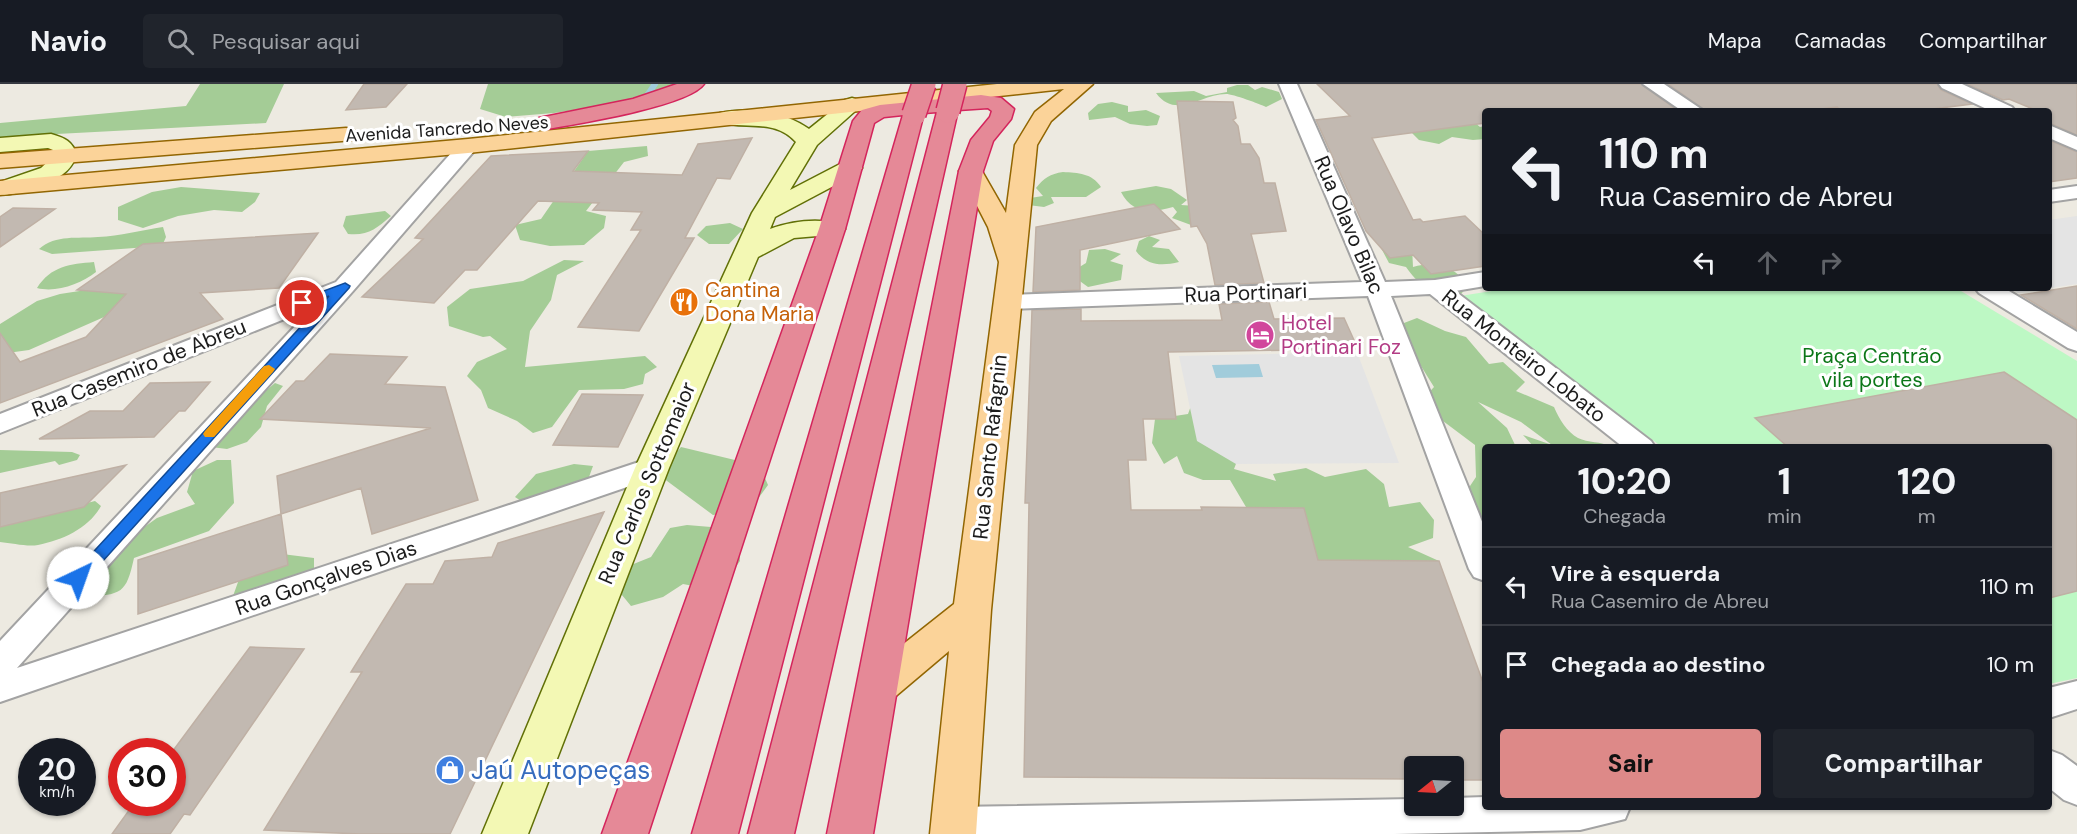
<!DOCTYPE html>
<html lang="pt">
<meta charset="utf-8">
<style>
body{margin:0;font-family:"DM Sans",sans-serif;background:#20242c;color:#f1f3f6;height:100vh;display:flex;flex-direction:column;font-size:22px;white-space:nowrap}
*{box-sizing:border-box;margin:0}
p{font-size:20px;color:#9ea1a6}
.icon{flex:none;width:33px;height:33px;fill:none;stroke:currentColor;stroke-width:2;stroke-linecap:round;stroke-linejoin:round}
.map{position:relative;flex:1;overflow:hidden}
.drawer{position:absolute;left:1482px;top:360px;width:570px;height:366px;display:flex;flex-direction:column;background:#171b24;border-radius:6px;box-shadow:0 2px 4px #0004}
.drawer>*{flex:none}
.top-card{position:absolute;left:1482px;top:24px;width:570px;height:183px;border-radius:6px;box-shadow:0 2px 4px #0004;background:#171b24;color:#f1f3f6;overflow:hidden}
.needle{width:39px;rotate:252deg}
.fabs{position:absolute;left:1404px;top:672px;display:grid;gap:12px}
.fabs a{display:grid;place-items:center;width:60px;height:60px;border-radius:6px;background:#171b24;box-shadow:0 2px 4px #0004;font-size:30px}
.speed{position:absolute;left:18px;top:654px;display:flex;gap:12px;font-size:30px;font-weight:700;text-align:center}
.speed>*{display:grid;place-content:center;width:78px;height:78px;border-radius:50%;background:#171b24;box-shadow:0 2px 4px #0004;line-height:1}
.speed small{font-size:15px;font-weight:400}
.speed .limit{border:9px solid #d22;background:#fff;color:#111}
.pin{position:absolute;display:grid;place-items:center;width:51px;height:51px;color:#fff;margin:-26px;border:3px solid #fff;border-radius:50%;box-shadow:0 2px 6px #0007}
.me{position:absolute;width:66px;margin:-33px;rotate:42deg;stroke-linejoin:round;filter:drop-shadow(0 0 4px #0008)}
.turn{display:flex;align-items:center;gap:21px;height:126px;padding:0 18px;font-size:27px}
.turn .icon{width:78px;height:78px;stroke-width:2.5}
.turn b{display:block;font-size:42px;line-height:51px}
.lanes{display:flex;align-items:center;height:57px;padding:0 18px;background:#0003;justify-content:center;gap:30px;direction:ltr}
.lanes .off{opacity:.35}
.eta{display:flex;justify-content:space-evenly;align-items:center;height:102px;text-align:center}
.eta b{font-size:36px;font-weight:800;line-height:42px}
.cta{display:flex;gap:12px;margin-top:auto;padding:12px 18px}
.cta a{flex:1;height:69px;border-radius:6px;background:#dd8988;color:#111;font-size:24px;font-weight:800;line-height:69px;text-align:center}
.cta a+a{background:#20242c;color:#f1f3f6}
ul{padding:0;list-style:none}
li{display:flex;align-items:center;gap:18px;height:78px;padding:0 18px;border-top:2px solid #363941}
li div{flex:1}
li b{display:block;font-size:22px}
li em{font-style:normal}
header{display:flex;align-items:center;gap:36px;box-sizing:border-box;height:84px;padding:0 30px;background:#171b24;border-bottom:2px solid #363941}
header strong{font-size:28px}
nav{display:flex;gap:33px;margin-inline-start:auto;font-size:21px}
.search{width:420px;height:54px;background:#20242c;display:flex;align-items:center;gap:15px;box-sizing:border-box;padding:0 21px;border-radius:6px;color:#9ea1a6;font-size:22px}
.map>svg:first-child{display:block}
.forest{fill:#a4cc96}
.park{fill:#bdf8c4}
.parking{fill:#e4e4e4}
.water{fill:#a1ccdb}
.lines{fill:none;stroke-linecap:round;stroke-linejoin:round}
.stream{stroke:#a1ccdb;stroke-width:6}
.building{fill:#c2b9b1;stroke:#bfb0a4;stroke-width:1.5}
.street-casing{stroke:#a3a3a3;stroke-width:4}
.secondary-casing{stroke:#617006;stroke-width:3}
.primary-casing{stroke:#926602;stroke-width:3}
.highway-casing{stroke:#d4255c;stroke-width:3}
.street{fill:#fff;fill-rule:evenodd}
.secondary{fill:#f3f8b4;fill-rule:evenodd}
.primary{fill:#fbd399;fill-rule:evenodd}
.highway{fill:#e58997;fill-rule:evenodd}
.highway-bridge-casing{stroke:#d4255c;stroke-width:26;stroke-linecap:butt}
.highway-bridge{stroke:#e58997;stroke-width:23}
.route{fill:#1a73e8;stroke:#114b97;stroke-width:1.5}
.slow{fill:#f59e0b}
.labels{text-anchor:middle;stroke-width:6;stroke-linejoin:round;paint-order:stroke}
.far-street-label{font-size:18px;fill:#1c1c1c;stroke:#fff}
.street-label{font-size:21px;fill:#1c1c1c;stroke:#fff}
.food-label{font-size:21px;fill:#c56008;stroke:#fff;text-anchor:start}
.hotel-label{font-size:21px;fill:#b23c85;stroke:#fff;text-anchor:start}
.park-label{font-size:21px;fill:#0c7718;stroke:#fff}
.near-shop-label{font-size:26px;fill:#366cbe;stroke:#fff;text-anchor:start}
</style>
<header>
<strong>Navio</strong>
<div class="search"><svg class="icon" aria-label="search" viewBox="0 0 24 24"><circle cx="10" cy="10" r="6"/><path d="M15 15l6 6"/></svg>Pesquisar aqui</div>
<nav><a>Mapa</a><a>Camadas</a><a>Compartilhar</a></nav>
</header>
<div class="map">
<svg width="2077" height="750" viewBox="0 0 2077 750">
<rect width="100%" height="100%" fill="#edeae1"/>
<path class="forest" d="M 200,0 L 284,0 L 266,39 L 0,53 L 0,39 L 186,22 Z
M 488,0 L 682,0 L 627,18 L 554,29 L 506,33 L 480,25 Z
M 1237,1 L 1248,1 L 1255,6 L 1262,3 L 1279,8 L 1282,15 L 1266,23 C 1260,20 1233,10 1226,10 C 1201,10 1176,36 1156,9 L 1194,7 L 1206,12 L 1227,8 L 1227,4 Z
M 1112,18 L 1128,22 L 1128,28 L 1146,26 L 1160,32 L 1157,41 L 1147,42 L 1130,40 L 1115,33 L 1089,36 L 1088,29 L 1098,20 Z
M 1473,37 L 1480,43 L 1485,42 L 1485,55 L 1473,56 L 1452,53 L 1439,60 L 1419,56 L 1412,49 Z
M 647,62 L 648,72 L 624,78 L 586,127 L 606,132 L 604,144 L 584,161 L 550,162 L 520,156 L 515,141 L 541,135 L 588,67 Z
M 1063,88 C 1078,89 1092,89 1101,103 L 1086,113 L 1051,113 L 1054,119 L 1044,123 L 1028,121 L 1030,114 L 1043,112 L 1036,104 C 1044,94 1050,90 1063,88 Z
M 1156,102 L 1171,105 L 1187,116 L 1181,121 L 1197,122 L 1191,141 L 1172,134 L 1177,128 L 1173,123 C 1151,129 1132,130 1121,108 Z
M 181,103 L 260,109 L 255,118 L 242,128 L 214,126 L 178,132 L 143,144 L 118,136 L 118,123 L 152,108 Z
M 385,127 L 391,132 C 376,145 368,152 348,150 L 343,142 L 346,132 Z
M 730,139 L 743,145 L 729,160 L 709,160 L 697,151 L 706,142 Z
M 163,143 L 166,153 L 162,162 L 52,170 L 39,165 C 56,150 78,155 98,153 C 120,152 142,146 163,143 Z
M 1149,152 L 1160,156 L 1152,163 L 1169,165 L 1179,178 C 1162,182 1147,182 1136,167 L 1139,157 Z
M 1380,162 L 1412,163 L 1413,183 C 1436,176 1455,182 1468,202 L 1461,210 C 1433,207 1423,207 1406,183 L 1389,179 Z
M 1105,165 L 1121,170 L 1110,177 L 1123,181 L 1121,196 L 1088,203 L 1077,195 L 1073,187 L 1086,179 L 1089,166 Z
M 564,176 L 584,177 L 557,191 L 551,216 L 530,247 L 525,283 L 645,272 L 657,283 L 645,290 L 643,300 L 624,305 L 579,306 L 552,343 L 533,349 L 517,337 L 488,324 L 481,306 L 467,292 L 477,278 L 507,265 L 490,252 L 483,253 L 449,242 L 447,223 L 470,205 L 523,197 Z
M 94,178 L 96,188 C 81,200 56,209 37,204 C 51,182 70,180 94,178 Z
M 125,200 L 136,219 L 29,266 L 0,270 L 0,240 L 37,217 L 60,210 Z
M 1417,234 L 1445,247 L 1466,253 L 1489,280 L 1503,278 L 1525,298 L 1516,307 L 1554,323 C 1559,335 1567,348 1578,354 C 1588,359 1601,357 1611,363 L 1534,363 L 1523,351 L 1552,361 L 1521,338 L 1478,318 L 1507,344 L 1516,363 L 1485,363 L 1485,451 L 1468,405 L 1476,393 L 1475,361 L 1419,319 L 1434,303 L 1403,253 L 1404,239 Z
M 275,299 L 283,302 L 267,322 L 261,343 L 247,358 L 227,365 L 211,363 L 242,327 Z
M 1195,311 L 1242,364 L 1234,385 L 1276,397 L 1273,390 L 1306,384 L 1325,393 L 1366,385 L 1384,400 L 1389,423 L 1420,418 L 1434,436 L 1433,454 L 1408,463 L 1439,477 L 1218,476 L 1310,446 L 1304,424 L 1246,423 L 1230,396 L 1203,396 L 1184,389 L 1177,372 L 1164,380 L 1152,359 L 1155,335 L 1188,330 Z
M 681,363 L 739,377 L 762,387 L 768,401 L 749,427 L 713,431 L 663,394 L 668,378 Z
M 0,366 L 72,368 L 80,371 L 77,376 L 59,381 L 55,377 L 0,389 Z
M 217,376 L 231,376 L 234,419 L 209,447 L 134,474 C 126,510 122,510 86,513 L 122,459 L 157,434 L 195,420 L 187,408 L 193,387 Z
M 574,380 L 593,382 L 581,415 L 544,432 L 515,413 L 536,390 Z
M 95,417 L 101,422 C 89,444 63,456 38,461 C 27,463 12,459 0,458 L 0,441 Z
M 687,441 L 711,443 L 739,453 L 740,477 L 719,507 L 683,500 L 663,513 L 631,522 L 617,505 L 626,483 L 651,473 L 670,444 Z
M 274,469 L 314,474 L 314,491 L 252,528 L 233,512 L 242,487 Z"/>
<path class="park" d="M 1511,204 L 1956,204 L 2077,277 L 2077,594 L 2049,600 L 2049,363 L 1662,363 L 1460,212 Z"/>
<path class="parking" d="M 2077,132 L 2077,200 L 2018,209 L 2011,204 L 2049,204 L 2049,136 Z
M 1357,268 L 1399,379 L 1236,380 L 1197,357 L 1179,272 Z"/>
<path class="water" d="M 1259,280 L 1263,293 L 1216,294 L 1212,281 Z"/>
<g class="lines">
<path class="stream" d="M 646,13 L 655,0"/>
</g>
<path class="building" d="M 364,0 L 407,0 L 386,23 L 346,26 Z
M 1317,0 L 1641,0 L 1678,27 L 1485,27 L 1485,39 L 1372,54 L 1413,136 L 1420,135 L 1423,138 L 1465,132 L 1485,151 L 1485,182 L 1431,190 L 1413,171 L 1390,174 L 1366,147 L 1316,36 L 1350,32 Z
M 1668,0 L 1937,0 L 1941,6 L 1972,20 L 1917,27 L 1843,27 L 1837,23 L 1805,27 L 1706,27 Z
M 1967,0 L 2077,0 L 2077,51 L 2049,39 L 2049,27 L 2038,27 L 2009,15 L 2003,16 Z
M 1177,17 L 1233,18 L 1236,34 L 1233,36 L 1238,42 L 1241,60 L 1250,60 L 1259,74 L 1264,99 L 1275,99 L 1286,147 L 1251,150 L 1264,199 L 1215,201 L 1207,160 L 1197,142 L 1191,143 Z
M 752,54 L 730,95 L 717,94 L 685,154 L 694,154 L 639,247 L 578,243 L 641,146 L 631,146 L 642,128 L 593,126 L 599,119 L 538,117 L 477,186 L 465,186 L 434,219 L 362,213 L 423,155 L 415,154 L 491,72 L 588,67 L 573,87 L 682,91 L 698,60 Z
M 2049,56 L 2077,68 L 2077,94 L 2049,98 Z
M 1154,120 L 1180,145 L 1080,166 L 1080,206 L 1033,208 L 1036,143 Z
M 13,124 L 55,125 L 0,163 L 0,133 Z
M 318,149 L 279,204 L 200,209 L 223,235 L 0,319 L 0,249 L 20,278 L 86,253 L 126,210 L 77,206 L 143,160 Z
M 2077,202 L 2077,245 L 2021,211 Z
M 1269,218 L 1274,235 L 1344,234 L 1358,265 L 1168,268 L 1176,335 L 1143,335 L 1146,376 L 1128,376 L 1131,426 L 1202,426 L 1201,423 L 1304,424 L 1318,476 L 1439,477 L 1485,604 L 1485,696 L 1454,696 L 1454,682 L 1414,682 L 1414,695 L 1024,693 L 1029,419 L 1025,419 L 1032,226 L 1081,225 L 1081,237 L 1222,236 L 1219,220 Z
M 330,270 L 407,273 L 385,300 L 445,303 L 478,416 L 372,450 L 361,404 L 281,430 L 277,392 L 431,344 L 260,335 L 296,297 L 304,297 Z
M 2004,288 L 2077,336 L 2077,507 L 2049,514 L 2049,363 L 1788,363 L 1755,334 Z
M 210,298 L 185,327 L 179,327 L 154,353 L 39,355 L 90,327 L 123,327 L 150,299 Z
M 582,310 L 643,311 L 618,363 L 553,361 Z
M 126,381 L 84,423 L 0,443 L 0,409 Z
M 604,428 L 450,750 L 361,750 L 264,746 L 362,588 L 351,588 L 406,500 L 433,500 L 445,477 L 492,473 L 498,459 Z
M 281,430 L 288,481 L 138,530 L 138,476 Z
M 250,563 L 304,565 L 190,731 L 184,730 L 170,750 L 112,750 L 135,718 L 172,718 L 172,668 Z"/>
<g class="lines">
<g class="street-casing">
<path id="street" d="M 1279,0 L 1297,0 L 1385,198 L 1435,196 L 1485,188 L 1485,202 L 1455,207 L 1651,357 L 1655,363 L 1623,363 L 1430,210 L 1391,212 L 1485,445 L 1485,497 L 1474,493 L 1469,485 L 1368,212 L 1007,225 L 999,223 L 995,218 L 999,213 L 1007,211 L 1362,198 Z
M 1643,0 L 1664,0 L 1704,27 L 1682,27 Z
M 1939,0 L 1962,0 L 2012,23 L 2015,27 L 1991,27 L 1942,4 Z
M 2049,41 L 2077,53 L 2077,66 L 2049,54 Z
M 468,56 L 475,58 L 478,62 L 475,66 L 353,207 L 17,584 L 642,377 L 652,374 L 662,377 L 666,384 L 662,391 L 0,618 L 0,557 L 312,224 L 0,349 L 0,330 L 336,198 L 461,58 Z
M 2077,102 L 2077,114 L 2049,118 L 2049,106 Z
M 1975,204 L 2004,204 L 2077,248 L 2077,267 L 2068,264 L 1979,209 Z
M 2077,597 L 2077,625 L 2049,634 L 2049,604 Z
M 2049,666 L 2062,671 L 2077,682 L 2077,721 L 2064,716 L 2049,704 Z
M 1485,713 L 1485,723 L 1630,723 L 1625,735 L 1580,746 L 1394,750 L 939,750 L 934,741 L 940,729 L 954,723 L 1414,715 L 1414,722 L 1454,722 L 1454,714 Z"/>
</g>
<g class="secondary-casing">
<path id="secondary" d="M 852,14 L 859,16 L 863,20 L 817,61 L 790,106 L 842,79 L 850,77 L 858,79 L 862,84 L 858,89 L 775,133 L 770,145 C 793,137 817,134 841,140 L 845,145 L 841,150 L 794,154 L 758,173 L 669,384 L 528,750 L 482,750 L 635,384 L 752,129 L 796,58 C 775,35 748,45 720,39 L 717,34 L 720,29 C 748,23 786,28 809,45 L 845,16 Z
M 51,50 C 65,54 72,57 77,71 C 74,78 70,85 63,90 C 52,98 13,113 0,110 L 0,98 L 41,84 L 55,71 L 53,66 L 48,64 L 0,68 L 0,54 Z"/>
</g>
<g class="primary-casing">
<path id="primary" d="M 997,0 L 1093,0 L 1051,37 L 1037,61 L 991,526 L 976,750 L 930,750 L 949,567 L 891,616 L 877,620 L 863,616 L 857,604 L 863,592 L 954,520 L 999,178 L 988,143 L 959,87 L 963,82 L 971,80 L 979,82 L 1006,129 L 1015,61 L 1035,28 L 1064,5 L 468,69 L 0,111 L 0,97 L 468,55 Z
M 346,44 L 354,46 L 357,51 L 354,56 L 0,84 L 0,70 Z"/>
</g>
<g class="highway-casing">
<path id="highway" d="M 677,0 L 704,0 C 689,22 576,40 547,45 L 539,44 L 536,39 L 539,34 L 633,15 Z
M 981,11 L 1001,14 L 1014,25 L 1011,35 L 993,57 L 983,87 L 873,750 L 827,750 L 959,87 L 971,56 L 990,33 L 992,27 L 988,24 L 958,26 L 794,750 L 748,750 L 937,28 L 924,29 L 738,750 L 692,750 L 903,31 L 884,33 L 874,39 L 845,145 L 648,750 L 602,750 L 819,145 L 853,37 L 862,26 L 880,21 Z"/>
</g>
<use href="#street" class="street"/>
<use href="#secondary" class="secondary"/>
<use href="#primary" class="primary"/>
<use href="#highway" class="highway"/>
<g class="highway-bridge-casing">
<path id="highway-bridge" d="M 948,27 L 955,0
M 914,30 L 924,0"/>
</g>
<use href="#highway-bridge" class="highway-bridge"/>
</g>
<path class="route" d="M 345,199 L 350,202 L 349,204 L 84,498 L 73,498 L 71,494 L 73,490 L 329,212 L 302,223 L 297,222 L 297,217 Z"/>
<path class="slow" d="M 269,281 L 275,285 L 273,288 L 214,353 L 205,353 L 203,350 L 205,347 L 264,282 Z"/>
<defs>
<g id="restaurant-disc" transform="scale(1.5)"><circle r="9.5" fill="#e8710a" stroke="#fff"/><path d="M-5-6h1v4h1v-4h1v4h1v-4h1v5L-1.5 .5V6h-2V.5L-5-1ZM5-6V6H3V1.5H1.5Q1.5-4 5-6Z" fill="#fff"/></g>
<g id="hotel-disc" transform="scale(1.5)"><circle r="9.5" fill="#d1479c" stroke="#fff"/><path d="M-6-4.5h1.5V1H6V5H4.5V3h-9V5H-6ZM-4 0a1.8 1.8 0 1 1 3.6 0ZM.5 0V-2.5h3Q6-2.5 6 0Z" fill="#fff"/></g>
<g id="shop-disc" transform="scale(1.5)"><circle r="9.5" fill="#3f7fe0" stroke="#fff"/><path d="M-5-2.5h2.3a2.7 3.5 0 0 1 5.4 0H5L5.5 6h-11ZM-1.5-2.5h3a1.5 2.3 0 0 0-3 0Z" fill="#fff"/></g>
</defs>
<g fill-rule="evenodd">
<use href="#restaurant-disc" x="684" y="218"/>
<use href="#hotel-disc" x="1260" y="251"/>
<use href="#shop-disc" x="450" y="686"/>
</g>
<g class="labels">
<g class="far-street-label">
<text transform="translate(447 45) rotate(-4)" y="6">Avenida Tancredo Neves</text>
</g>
<g class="street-label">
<text transform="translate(1349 141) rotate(67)" y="7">Rua Olavo Bilac</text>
<text transform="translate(1246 209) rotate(-2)" y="7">Rua Portinari</text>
<text transform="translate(1524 272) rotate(38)" y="7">Rua Monteiro Lobato</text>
<text transform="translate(139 284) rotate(-22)" y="7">Rua Casemiro de Abreu</text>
<text transform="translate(990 363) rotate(-84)" y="7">Rua Santo Rafagnin</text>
<text transform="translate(647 399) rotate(-67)" y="7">Rua Carlos Sottomaior</text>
<text transform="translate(326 494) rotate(-19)" y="7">Rua Gonçalves Dias</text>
</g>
<g class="food-label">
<text x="705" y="213">Cantina<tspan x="705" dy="24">Dona Maria</tspan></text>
</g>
<g class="hotel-label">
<text x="1281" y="246">Hotel<tspan x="1281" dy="24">Portinari Foz</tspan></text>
</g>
<g class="park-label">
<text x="1872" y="279">Praça Centrão<tspan x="1872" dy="24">vila portes</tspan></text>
</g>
<g class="near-shop-label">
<text x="471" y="695">Jaú Autopeças</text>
</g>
</g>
</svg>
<div class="fabs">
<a><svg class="needle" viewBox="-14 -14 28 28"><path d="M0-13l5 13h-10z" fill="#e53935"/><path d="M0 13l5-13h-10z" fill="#9ea1a6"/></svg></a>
</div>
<div class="speed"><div>20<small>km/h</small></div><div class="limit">30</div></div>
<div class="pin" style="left:302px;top:219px;background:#d93025"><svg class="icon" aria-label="arrive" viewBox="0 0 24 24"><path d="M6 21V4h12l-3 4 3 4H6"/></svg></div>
<svg class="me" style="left:78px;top:494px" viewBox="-20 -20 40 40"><circle r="19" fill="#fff"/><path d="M0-13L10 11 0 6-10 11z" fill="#1a73e8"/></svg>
<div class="top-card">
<div class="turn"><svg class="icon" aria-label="left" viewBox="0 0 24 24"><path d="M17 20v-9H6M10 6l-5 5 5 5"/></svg><div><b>110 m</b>Rua Casemiro de Abreu</div></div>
<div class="lanes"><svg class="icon" aria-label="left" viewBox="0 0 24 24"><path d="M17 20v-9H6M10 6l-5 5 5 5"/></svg><svg class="icon off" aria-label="ahead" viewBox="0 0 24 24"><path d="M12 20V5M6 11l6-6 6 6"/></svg><svg class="icon off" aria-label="right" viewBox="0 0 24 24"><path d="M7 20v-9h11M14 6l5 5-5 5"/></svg></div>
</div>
<section class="drawer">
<div class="eta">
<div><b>10:20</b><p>Chegada</p></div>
<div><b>1</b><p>min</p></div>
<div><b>120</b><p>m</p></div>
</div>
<ul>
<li><svg class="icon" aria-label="left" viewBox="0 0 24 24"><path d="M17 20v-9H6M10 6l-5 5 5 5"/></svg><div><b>Vire à esquerda</b><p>Rua Casemiro de Abreu</p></div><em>110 m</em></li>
<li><svg class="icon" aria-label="arrive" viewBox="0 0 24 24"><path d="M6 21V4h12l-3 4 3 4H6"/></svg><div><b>Chegada ao destino</b></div><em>10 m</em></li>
</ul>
<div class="cta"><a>Sair</a><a>Compartilhar</a></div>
</section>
</div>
